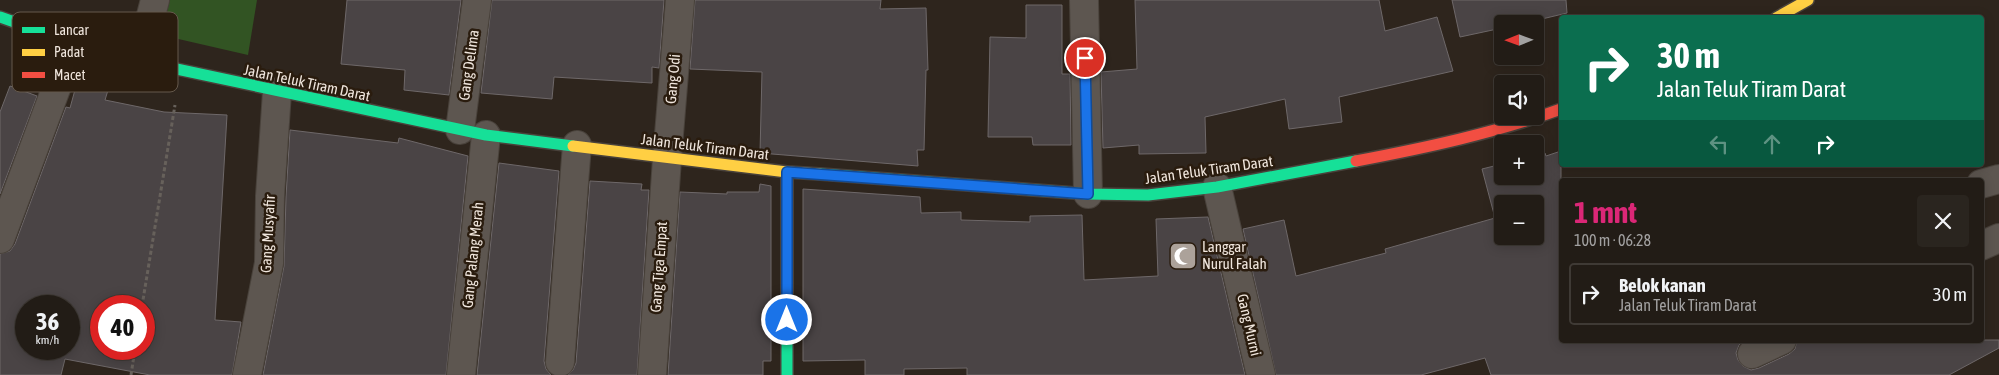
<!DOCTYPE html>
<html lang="id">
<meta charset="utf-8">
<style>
body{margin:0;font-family:"Asap Condensed",sans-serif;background:#2a251f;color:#f1f3f6;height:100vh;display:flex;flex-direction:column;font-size:19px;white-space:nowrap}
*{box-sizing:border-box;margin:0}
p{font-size:16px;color:#a2a1a1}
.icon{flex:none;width:28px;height:28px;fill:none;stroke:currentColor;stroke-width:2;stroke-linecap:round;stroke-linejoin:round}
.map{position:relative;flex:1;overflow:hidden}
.sheet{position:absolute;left:1559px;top:178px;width:425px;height:165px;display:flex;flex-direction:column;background:#221c16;border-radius:5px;box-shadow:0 2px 12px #0003,0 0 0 1px #3f3a35}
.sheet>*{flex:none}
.top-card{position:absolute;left:1559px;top:15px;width:425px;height:152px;border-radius:5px;box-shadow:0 2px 12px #0003,0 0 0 1px #3f3a35;background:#0b6e4f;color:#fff;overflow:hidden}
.needle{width:32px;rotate:269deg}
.buttons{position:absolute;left:1494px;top:15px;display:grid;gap:10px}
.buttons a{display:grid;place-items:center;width:50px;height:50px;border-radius:5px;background:#221c16;box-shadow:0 2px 12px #0003,0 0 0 1px #3f3a35;font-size:25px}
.speed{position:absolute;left:15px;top:295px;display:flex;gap:10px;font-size:25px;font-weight:700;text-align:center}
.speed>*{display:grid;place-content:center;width:65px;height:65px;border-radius:50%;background:#221c16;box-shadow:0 2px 12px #0003,0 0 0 1px #3f3a35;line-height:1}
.speed small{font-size:12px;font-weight:400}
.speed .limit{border:8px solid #d22;background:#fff;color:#111}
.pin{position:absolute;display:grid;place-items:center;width:42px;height:42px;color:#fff;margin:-21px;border:2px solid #fff;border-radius:50%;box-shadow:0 1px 5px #0007}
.me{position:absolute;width:55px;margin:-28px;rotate:0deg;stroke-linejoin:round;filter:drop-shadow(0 0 4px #0008)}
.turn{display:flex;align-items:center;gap:18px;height:105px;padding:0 15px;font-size:22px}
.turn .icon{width:65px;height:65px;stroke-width:2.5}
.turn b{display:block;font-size:35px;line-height:42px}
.lanes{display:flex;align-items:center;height:48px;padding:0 15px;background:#0003;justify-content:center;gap:25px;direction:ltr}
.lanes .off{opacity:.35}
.round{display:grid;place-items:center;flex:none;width:52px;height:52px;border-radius:5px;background:#2a251f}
.overview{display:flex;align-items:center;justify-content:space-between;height:85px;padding:0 15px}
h1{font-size:30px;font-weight:700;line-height:38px;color:#db2777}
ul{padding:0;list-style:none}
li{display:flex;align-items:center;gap:15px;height:62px;margin:0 10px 8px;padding:0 5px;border:2px solid #3f3a35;border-radius:5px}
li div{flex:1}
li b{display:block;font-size:19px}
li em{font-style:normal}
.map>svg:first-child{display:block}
.green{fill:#325423}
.building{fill:#4a4445;stroke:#6e6869;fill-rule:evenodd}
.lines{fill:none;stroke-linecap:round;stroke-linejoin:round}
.street-casing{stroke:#49423b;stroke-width:30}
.fast-casing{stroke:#49423b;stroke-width:14}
.slow-casing{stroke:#49423b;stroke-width:14}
.jam-casing{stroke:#49423b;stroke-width:14}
.path{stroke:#67615b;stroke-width:3;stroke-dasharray:4 2.5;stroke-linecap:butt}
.street{stroke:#5d5650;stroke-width:28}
.fast{stroke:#16e098;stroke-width:11}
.slow{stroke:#ffcf43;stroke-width:11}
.jam{stroke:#f24e42;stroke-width:11}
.route-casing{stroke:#114b97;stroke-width:12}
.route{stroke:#1a73e8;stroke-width:9}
.labels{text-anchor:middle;stroke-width:5;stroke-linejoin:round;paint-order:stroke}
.street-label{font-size:15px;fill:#f0e6dd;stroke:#2a1c0e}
.poi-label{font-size:15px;fill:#f0e6dd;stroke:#2a1c0e;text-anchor:start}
.key{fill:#2a1c0e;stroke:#65594c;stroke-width:1}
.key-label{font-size:14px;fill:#f0e6dd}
</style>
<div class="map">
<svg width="1999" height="375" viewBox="0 0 1999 375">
<rect width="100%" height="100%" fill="#2e251d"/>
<path class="green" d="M 170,0 L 257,0 L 248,55 L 161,35 Z"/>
<path class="building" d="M 347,0 L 461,0 L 449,95 L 404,90 L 405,70 L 341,64 Z
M 492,0 L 664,0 L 659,68 L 652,67 L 652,83 L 554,77 L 552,99 L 481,93 Z
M 695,0 L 881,0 L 880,9 L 926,8 L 928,70 L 926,70 L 924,150 L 917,150 L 918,166 L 760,153 L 762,72 L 690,69 Z
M 1135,0 L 1379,0 L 1385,31 L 1437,17 L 1453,71 L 1339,97 L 1342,122 L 1289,129 L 1285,99 L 1205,117 L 1206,153 L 1139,154 L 1139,145 L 1103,148 L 1101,72 L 1137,69 Z
M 1452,0 L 1566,0 L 1567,13 L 1521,24 L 1502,24 L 1502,28 L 1460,37 Z
M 1026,5 L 1062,5 L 1062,74 L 1070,74 L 1071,145 L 1033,145 L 1032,137 L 988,137 L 990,37 L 1026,38 Z
M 81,68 L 112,77 L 105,100 L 164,112 L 227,115 L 215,320 L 241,322 L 232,375 L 150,375 L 65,359 L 61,375 L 0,375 L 0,254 L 10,251 L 15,244 L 66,107 L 70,108 ZM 26,306 L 69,306 L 69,349 L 26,349 ZM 101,306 L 144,306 L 144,349 L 101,349 Z
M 10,86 L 37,96 L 0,194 L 0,112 Z
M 290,130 L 398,143 L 399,138 L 468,156 L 446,375 L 263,375 L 284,266 L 286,197 Z
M 1561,151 L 1561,340 L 1745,340 L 1739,345 L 1736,353 L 1738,360 L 1743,366 L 1751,370 L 1759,368 L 1789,354 L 1795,349 L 1797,340 L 1999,340 L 1999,348 L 1949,375 L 1491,375 L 1485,358 L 1421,375 L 1276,375 L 1243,229 L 1284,220 L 1296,276 L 1386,253 L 1385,249 L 1495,218 L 1482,169 L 1502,164 L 1502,176 L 1535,176 L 1535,155 L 1545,153 L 1546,156 ZM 1502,204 L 1535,204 L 1535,236 L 1502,236 Z
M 499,163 L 559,171 L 544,361 L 546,369 L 551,375 L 477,375 Z
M 590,181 L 642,184 L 641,190 L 649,190 L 637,375 L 568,375 L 573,370 L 576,363 Z
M 760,184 L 771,186 L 771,361 L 763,361 L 763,375 L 668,375 L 680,192 L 727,194 L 727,192 L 759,192 Z
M 803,189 L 920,197 L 921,213 L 961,212 L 961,220 L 1030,222 L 1030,216 L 1082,215 L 1084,280 L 1158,276 L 1156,219 L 1208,217 L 1245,375 L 967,375 L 967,368 L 904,369 L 904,375 L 865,375 L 865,360 L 803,361 Z"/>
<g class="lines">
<g class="street-casing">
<path id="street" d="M 1084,0 L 1088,194
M 139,61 L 155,0
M 460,130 L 477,0
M 1981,184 L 1999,179
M 1217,187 L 1261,375
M 0,239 L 73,43
M 1981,246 L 1999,238
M 1752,354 L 1782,340
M 560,362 L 577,145
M 247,375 L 269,263 L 270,196 L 277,92
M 461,375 L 486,135
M 652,375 L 667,159 L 680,0"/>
</g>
<g class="fast-casing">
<path id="fast" d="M 0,17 L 73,43 L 139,61 L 486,135 L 573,146
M 787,172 L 787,375
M 820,174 L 1088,194 L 1148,195 L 1217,187 L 1356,161"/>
</g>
<g class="slow-casing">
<path id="slow" d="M 1776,18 L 1808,0
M 573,146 L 787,172 L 820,174"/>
</g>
<g class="jam-casing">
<path id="jam" d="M 1356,161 C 1425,148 1495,133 1561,109"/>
</g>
<path class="path" d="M 142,306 L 175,105
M 131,375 L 135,349"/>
<use href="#street" class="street"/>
<use href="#fast" class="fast"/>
<use href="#slow" class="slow"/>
<use href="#jam" class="jam"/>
</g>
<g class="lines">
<g class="route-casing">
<path id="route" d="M 787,320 L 787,172 L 1088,194 L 1085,58"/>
</g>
<use href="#route" class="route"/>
</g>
<defs>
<g id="mosque-square" transform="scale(1.4375)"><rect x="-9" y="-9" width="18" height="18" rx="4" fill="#aca29a" stroke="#2a1c0e"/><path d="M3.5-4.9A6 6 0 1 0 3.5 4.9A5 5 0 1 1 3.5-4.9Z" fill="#fff"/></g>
</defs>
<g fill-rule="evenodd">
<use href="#mosque-square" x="1183" y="256"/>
</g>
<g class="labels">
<g class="street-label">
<text transform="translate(469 65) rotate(-82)" y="5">Gang Delima</text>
<text transform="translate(673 79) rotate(-85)" y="5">Gang Odi</text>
<text transform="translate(307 83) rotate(12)" y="5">Jalan Teluk Tiram Darat</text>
<text transform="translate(705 147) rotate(7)" y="5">Jalan Teluk Tiram Darat</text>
<text transform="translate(1209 170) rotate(-8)" y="5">Jalan Teluk Tiram Darat</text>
<text transform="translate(268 234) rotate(-87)" y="5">Gang Musyafir</text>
<text transform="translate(473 255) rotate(-84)" y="5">Gang Palang Merah</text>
<text transform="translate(659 267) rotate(-86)" y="5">Gang Tiga Empat</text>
<text transform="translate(1249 325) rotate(77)" y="5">Gang Murni</text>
</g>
<g class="poi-label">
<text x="1202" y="252">Langgar<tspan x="1202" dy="17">Nurul Falah</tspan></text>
</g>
</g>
<rect x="12" y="12" width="166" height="80" rx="8" class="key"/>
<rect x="22" y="27" width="23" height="6" fill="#16e098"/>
<rect x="22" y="49" width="23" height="7" fill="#ffcf43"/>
<rect x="22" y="72" width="23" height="6" fill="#f24e42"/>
<g class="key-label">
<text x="54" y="35">Lancar</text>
<text x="54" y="57">Padat</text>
<text x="54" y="80">Macet</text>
</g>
</svg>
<div class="buttons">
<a><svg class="needle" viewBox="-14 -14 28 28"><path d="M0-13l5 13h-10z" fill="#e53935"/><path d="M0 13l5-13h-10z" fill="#a2a1a1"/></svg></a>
<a><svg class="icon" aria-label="sound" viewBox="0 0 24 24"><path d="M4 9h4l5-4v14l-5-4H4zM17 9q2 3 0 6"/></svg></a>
<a>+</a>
<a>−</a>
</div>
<div class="speed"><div>36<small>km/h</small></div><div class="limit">40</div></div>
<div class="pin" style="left:1085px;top:58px;background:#d93025"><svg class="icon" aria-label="arrive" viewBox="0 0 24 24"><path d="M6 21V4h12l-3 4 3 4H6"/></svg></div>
<svg class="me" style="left:787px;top:320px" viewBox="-20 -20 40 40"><circle r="17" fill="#1a73e8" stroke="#fff" stroke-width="3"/><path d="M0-11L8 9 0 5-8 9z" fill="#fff"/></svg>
<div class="top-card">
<div class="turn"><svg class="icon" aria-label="right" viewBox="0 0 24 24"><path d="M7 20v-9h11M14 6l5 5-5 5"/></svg><div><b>30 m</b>Jalan Teluk Tiram Darat</div></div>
<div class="lanes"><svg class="icon off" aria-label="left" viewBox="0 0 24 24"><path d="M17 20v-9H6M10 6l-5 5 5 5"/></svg><svg class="icon off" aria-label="ahead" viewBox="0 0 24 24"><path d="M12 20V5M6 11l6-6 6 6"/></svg><svg class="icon" aria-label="right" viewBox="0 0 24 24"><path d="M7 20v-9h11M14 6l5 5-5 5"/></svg></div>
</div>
<section class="sheet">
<div class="overview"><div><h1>1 mnt</h1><p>100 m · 06:28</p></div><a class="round"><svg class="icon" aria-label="close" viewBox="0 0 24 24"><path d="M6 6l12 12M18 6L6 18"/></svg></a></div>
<ul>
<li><svg class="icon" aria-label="right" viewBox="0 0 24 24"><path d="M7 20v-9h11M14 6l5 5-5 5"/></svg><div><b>Belok kanan</b><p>Jalan Teluk Tiram Darat</p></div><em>30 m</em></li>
</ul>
</section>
</div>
